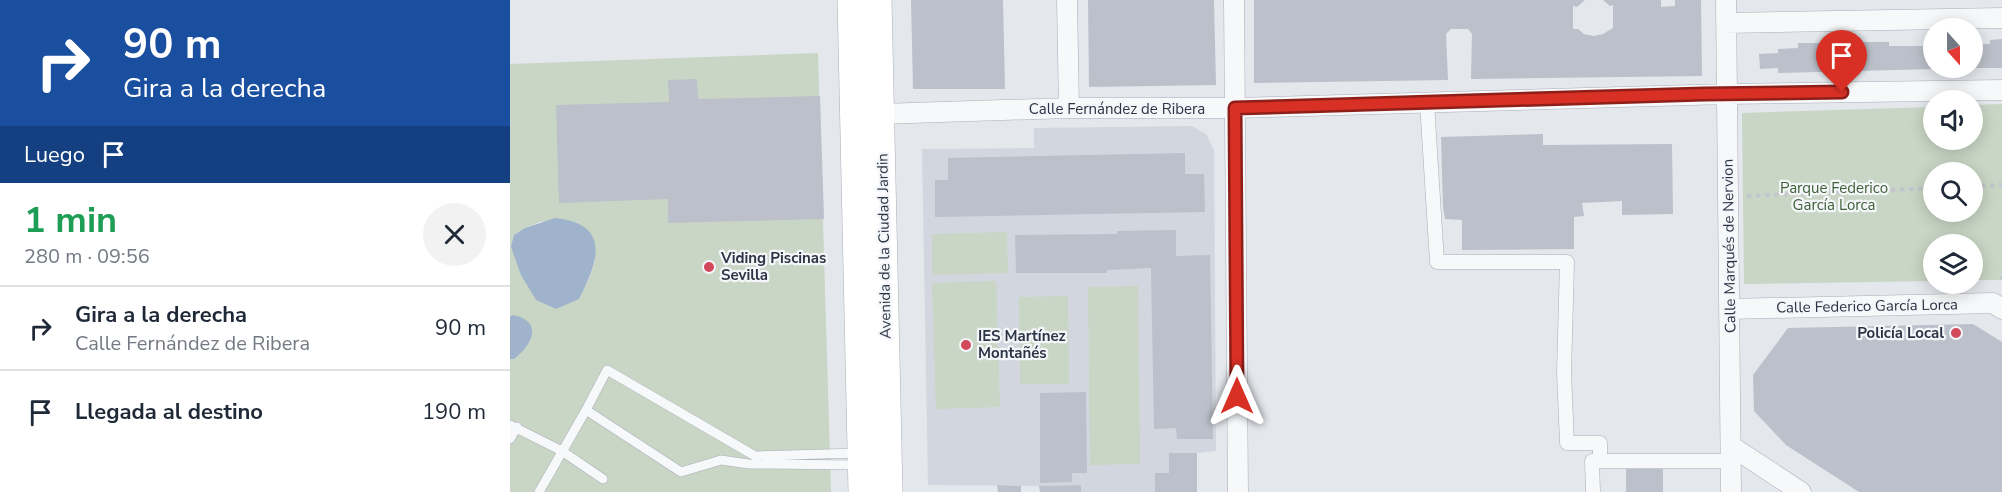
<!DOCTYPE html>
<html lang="es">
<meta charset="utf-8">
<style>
body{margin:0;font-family:"Nunito Sans",sans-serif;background:#f2f2f3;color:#1f2937;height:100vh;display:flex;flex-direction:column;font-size:22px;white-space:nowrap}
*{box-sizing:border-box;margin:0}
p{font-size:20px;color:#747a83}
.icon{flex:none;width:33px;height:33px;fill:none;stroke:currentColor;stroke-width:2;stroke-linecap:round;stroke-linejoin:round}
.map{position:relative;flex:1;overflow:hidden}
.drawer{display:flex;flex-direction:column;background:#fff;width:510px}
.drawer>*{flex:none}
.guide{background:#1a4fa0;color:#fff;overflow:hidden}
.needle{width:39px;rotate:159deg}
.tools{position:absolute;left:1413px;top:18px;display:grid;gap:12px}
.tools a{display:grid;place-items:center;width:60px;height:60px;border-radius:50%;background:#fff;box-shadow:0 3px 15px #0003;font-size:30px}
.pin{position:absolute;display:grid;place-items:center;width:51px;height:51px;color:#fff;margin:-62px -26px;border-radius:50% 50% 50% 0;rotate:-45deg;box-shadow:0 0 6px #0007}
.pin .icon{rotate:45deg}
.me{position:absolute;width:66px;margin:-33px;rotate:0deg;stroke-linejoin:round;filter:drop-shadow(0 0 4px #0008)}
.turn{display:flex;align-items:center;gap:21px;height:126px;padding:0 24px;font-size:27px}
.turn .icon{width:78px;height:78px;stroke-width:2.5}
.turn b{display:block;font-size:42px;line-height:51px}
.then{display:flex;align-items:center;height:57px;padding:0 24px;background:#0003;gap:12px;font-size:22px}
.round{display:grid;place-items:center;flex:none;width:63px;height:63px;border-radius:32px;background:#f2f2f3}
.overview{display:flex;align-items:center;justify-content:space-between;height:102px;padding:0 24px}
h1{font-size:36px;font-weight:700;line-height:45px;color:#1e9e55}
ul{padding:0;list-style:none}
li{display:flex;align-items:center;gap:18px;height:84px;padding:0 24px;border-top:2px solid #e0e1e3}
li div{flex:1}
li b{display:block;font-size:22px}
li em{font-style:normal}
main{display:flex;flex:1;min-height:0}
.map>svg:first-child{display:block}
.built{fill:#d2d6de}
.green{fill:#c9d6c5;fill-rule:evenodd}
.water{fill:#9fb4cc}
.building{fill:#bbc0ca}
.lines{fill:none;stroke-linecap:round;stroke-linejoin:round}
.service-casing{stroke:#a9aeb7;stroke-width:10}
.pedestrian-casing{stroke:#a9aeb7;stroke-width:15}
.minor-casing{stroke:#a9aeb7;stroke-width:21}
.secondary-casing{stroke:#a9aeb7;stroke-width:28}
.path{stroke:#c2c5cb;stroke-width:4;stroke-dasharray:4.5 4.5;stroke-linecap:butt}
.service{stroke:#f7f8fa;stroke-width:9}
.pedestrian{stroke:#f7f8fa;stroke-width:14}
.minor{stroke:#f7f8fa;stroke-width:20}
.secondary{stroke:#fff;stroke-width:27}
.route-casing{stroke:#8d1f18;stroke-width:15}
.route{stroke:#d93025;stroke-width:10}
.poi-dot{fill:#d1495b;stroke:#f4f6f9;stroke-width:2}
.labels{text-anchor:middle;stroke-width:4.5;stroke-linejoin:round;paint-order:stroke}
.street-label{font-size:15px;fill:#2b3445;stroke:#f4f6f9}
.park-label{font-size:15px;fill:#3f6138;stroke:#f4f6f9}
.poi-label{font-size:15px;font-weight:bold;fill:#2b3445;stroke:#f4f6f9;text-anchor:start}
</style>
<main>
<section class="drawer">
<div class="guide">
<div class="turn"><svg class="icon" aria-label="right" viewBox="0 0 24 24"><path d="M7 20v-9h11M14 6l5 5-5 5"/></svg><div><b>90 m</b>Gira a la derecha</div></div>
<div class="then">Luego<svg class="icon" aria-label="arrive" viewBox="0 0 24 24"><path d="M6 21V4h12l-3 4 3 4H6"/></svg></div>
</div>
<div class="overview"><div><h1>1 min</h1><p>280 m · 09:56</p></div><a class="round"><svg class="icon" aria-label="close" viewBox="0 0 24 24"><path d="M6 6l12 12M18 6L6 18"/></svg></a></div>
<ul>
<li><svg class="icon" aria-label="right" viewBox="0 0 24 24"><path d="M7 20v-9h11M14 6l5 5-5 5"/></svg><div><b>Gira a la derecha</b><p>Calle Fernández de Ribera</p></div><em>90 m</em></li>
<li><svg class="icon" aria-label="arrive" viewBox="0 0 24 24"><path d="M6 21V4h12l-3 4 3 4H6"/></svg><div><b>Llegada al destino</b></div><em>190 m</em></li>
</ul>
</section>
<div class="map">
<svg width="1492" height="492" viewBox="0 0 1492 492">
<rect width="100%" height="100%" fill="#e4e7ec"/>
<path class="built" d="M 682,126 L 696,134 L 704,150 L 706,451 L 687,453 L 687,492 L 571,492 L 571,485 L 529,486 L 418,485 L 412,149 L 524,148 L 524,128 Z"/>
<path class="green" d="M 308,53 L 321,492 L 0,492 L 0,359 L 4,359 L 3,315 L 0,316 L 0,64 ZM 32,221 L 85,260 L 79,279 L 69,299 L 4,235 L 15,228 Z
M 1492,104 L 1492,280 L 1463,280 L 1462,244 L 1424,244 L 1423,281 L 1234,284 L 1232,113 L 1423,107 L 1424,140 L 1462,140 L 1463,105 ZM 1462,172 L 1462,212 L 1424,212 L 1424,172 Z
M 497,232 L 498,273 L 422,275 L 422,234 Z
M 486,281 L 490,407 L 426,409 L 422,283 Z
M 628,286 L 630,464 L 580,465 L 578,287 Z
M 558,296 L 559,384 L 510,384 L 509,297 Z"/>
<path class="water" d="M 45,218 C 102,224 88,262 69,299 L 46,309 L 26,300 L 11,275 L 1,247 L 4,235 L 15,228 Z
M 3,315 C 34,321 22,346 4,359 L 0,359 L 0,316 Z"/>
<path class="building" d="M 401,0 L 493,0 L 495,89 L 403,89 Z
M 578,0 L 704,0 L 706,85 L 579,87 Z
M 744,0 L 1075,0 L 1067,7 L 1063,6 L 1063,29 L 1068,29 L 1074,34 L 1084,36 L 1093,34 L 1103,28 L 1103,5 L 1100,6 L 1093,0 L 1151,0 L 1151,7 L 1165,6 L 1165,0 L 1191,0 L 1192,76 L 961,79 L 962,34 L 958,29 L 941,29 L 936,34 L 938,80 L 744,83 Z
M 1492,39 L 1492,68 L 1462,68 L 1462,45 L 1480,44 L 1480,40 Z
M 1416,41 L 1424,41 L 1424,69 L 1268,73 L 1268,68 L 1250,69 L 1249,54 L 1268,53 L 1268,49 L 1288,48 L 1288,43 L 1315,43 L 1315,48 L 1352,47 L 1352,42 L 1379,42 L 1379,46 L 1416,46 Z
M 187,79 L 188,99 L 310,96 L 314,219 L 158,223 L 158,199 L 49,203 L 46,105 L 159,102 L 158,80 Z
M 1033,134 L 1033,145 L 1162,144 L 1163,214 L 1112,215 L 1112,201 L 1072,203 L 1074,216 L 1064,217 L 1064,249 L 952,250 L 952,220 L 935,219 L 933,207 L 931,137 Z
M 675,153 L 675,174 L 694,174 L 695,212 L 425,217 L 425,180 L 438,180 L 438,158 Z
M 666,230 L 666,256 L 700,255 L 703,439 L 667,439 L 666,428 L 644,429 L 641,268 L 597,270 L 597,273 L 506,273 L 505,235 L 607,234 L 607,231 Z
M 1463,324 L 1492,342 L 1492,492 L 1349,492 L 1276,445 L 1244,411 L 1243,375 L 1278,328 Z
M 576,392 L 577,473 L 562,473 L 562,482 L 530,483 L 530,393 Z
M 659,453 L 687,453 L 687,492 L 645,492 L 645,473 L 659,473 Z
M 1116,469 L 1153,469 L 1153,492 L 1116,492 Z
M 487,485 L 511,486 L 511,492 L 488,492 Z
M 571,485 L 571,492 L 530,492 L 529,486 Z"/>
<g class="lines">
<g class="service-casing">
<path id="service" d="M 76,410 L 171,472 L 211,460 L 239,464 L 349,465
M 0,425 L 52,451 L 93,479
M 0,439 L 7,427
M 29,492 L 76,410 L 97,370 L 245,456 L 349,453"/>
</g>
<g class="pedestrian-casing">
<path id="pedestrian" d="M 917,103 L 927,262 L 1057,262 L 1054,373 L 1057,443 L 1090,443 L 1090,461
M 1083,492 L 1082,461 L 1221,461"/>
</g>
<g class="minor-casing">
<path id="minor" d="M 557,0 L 559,108
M 724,0 L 728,492
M 1216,0 L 1221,492
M 1216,23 L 1492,18
M 370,114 L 559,108 L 725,108 L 1217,94 L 1492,90
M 1219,309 L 1483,303 L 1492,309
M 1221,446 L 1291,492"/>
</g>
<g class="secondary-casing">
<path id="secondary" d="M 341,0 L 352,492
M 368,0 L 379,492"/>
</g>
<path class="path" d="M 1462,186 L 1492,185
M 1237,196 L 1424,188
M 1492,279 L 1492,276"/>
<use href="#service" class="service"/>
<use href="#pedestrian" class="pedestrian"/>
<use href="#minor" class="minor"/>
<use href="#secondary" class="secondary"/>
</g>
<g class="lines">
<g class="route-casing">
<path id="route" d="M 727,396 L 725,108 L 1194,94 L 1332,92"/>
</g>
<use href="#route" class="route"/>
</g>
<g class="poi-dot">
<circle cx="199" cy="267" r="6"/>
<circle cx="1446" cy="333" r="6"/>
<circle cx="456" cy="345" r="6"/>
</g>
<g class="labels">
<g class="street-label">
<text x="607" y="114">Calle Fernández de Ribera</text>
<text transform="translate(374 246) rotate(-91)" y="5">Avenida de la Ciudad Jardin</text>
<text transform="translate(1219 246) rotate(-91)" y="5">Calle Marqués de Nervion</text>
<text transform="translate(1357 306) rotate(-1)" y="5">Calle Federico García Lorca</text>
</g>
<g class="park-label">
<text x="1324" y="193">Parque Federico<tspan x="1324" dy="17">García Lorca</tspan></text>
</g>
<g class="poi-label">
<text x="211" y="263">Viding Piscinas<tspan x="211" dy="17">Sevilla</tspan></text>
<text x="1434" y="338" text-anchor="end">Policía Local</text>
<text x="468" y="341">IES Martínez<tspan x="468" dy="17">Montañés</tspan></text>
</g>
</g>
</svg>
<div class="tools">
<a><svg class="needle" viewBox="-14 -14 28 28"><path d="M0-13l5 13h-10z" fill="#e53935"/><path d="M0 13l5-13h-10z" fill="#747a83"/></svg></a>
<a><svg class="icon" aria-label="sound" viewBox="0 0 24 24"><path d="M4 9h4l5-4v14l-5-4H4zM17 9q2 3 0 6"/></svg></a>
<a><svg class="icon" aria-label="search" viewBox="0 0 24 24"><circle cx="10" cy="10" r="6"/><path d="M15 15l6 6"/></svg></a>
<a><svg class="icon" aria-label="layers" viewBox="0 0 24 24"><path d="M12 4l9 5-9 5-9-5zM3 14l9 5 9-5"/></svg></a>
</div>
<div class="pin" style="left:1332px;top:92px;background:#d93025"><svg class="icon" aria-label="arrive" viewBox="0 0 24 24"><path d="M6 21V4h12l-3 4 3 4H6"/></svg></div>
<svg class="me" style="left:727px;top:396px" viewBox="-20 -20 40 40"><path d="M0-17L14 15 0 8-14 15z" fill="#d93025" stroke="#fff" stroke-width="4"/></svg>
</div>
</main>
